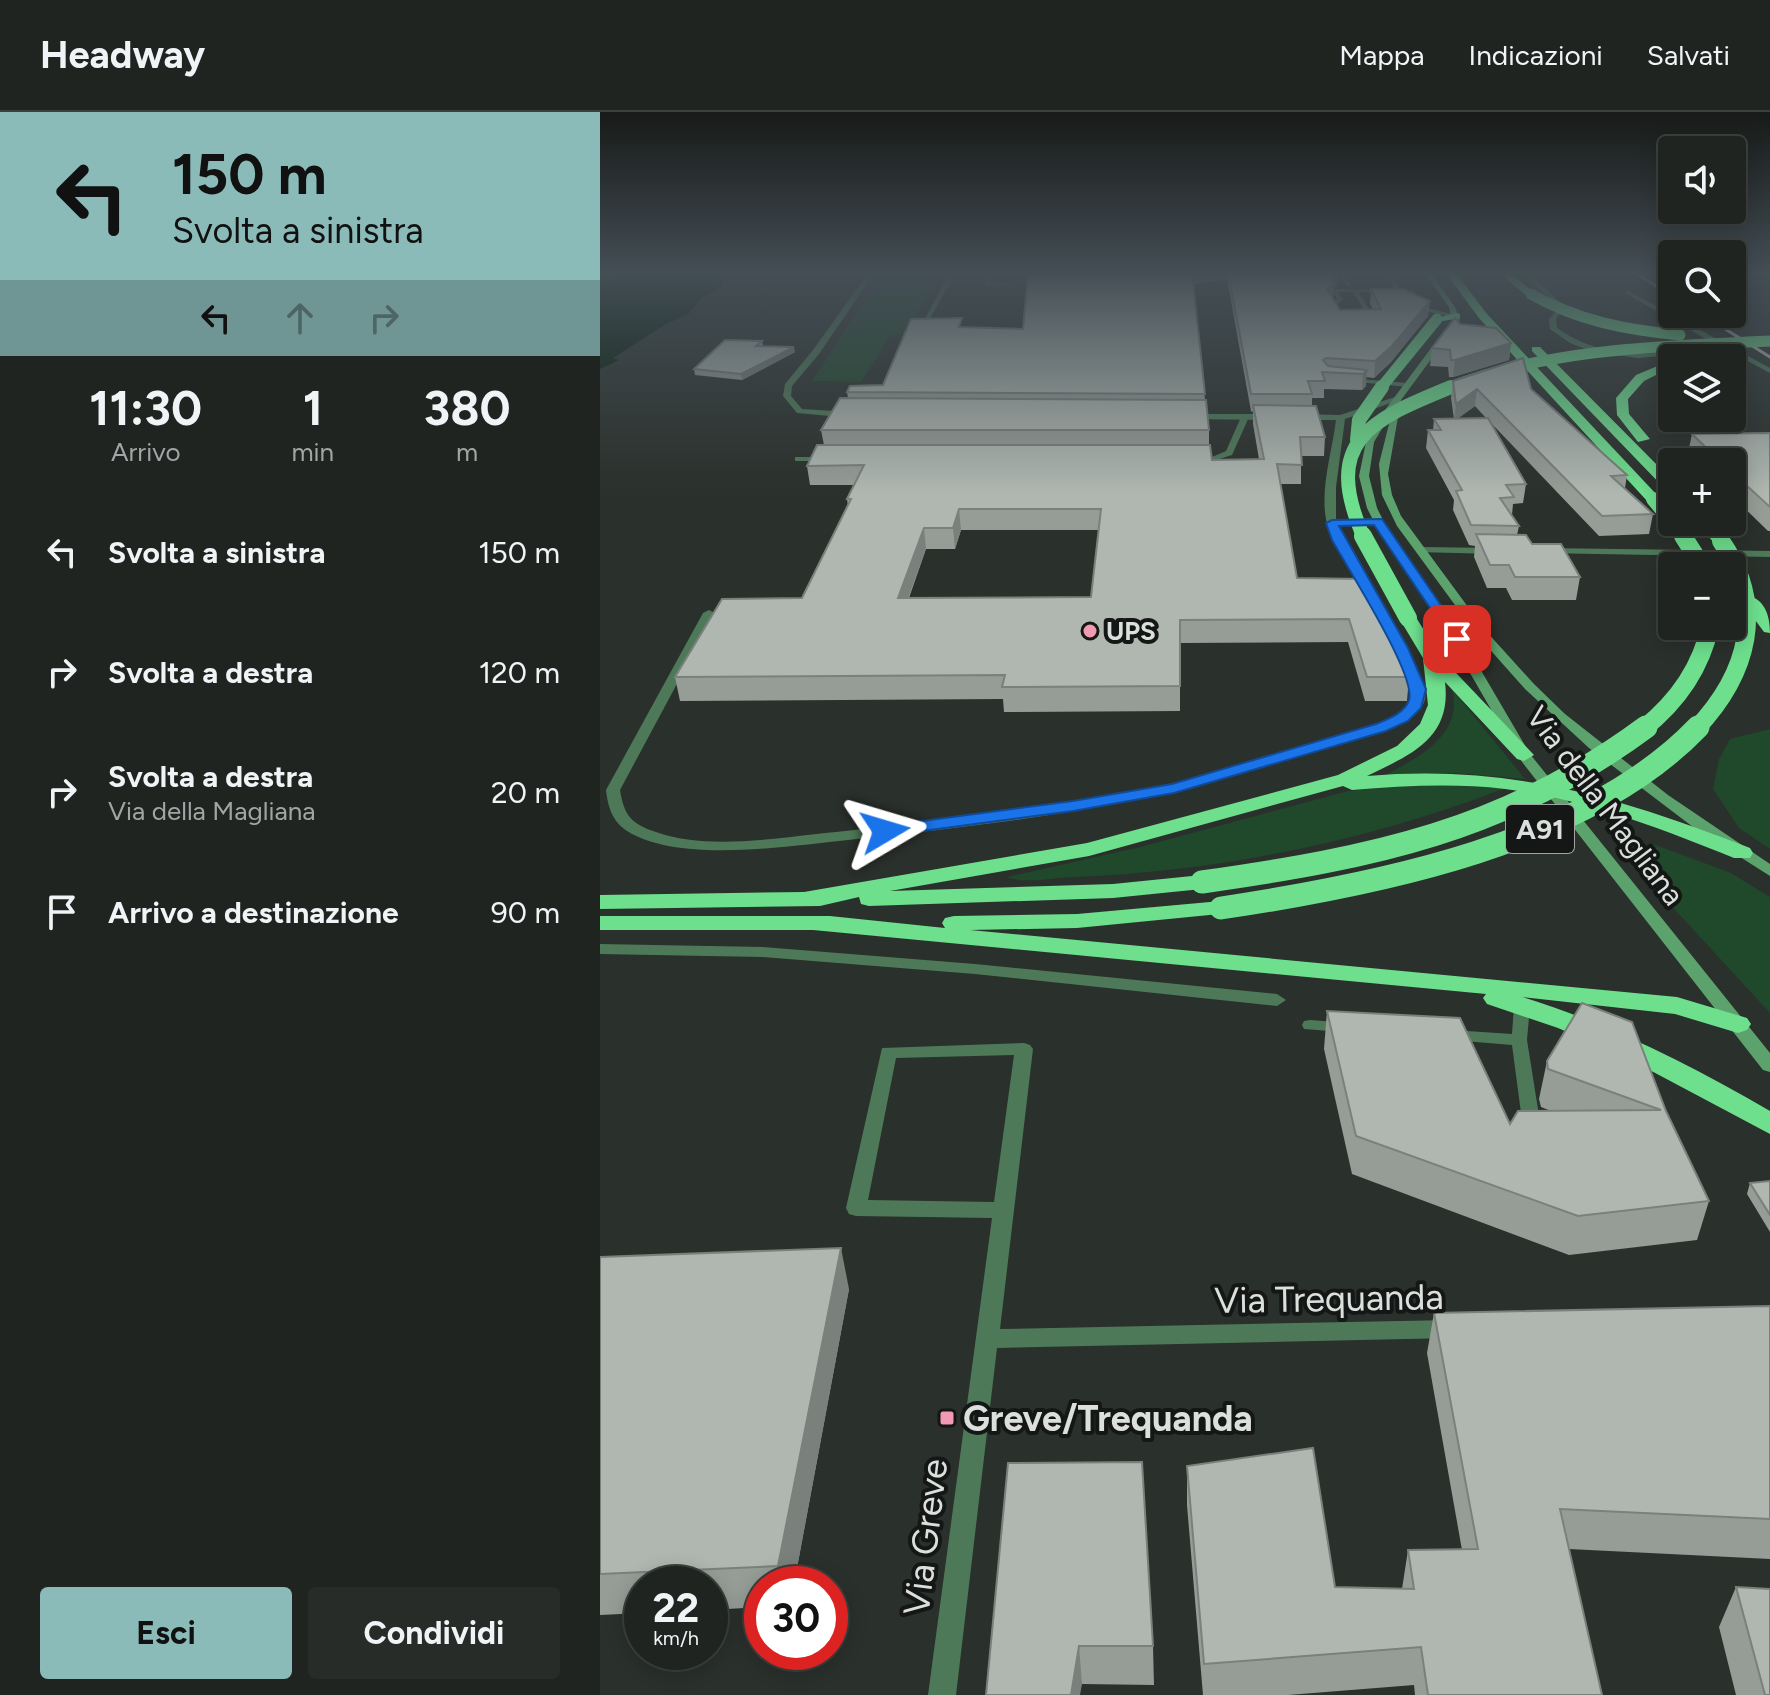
<!DOCTYPE html>
<html lang="it">
<meta charset="utf-8">
<style>
body{margin:0;font-family:Figtree,sans-serif;background:#282c29;color:#f1f3f6;height:100vh;display:flex;flex-direction:column;font-size:30px;white-space:nowrap}
*{box-sizing:border-box;margin:0}
p{font-size:26px;color:#a2a4a5}
.icon{flex:none;width:44px;height:44px;fill:none;stroke:currentColor;stroke-width:2;stroke-linecap:round;stroke-linejoin:round}
.map{position:relative;flex:1;overflow:hidden}
.sheet{display:flex;flex-direction:column;background:#202420;width:600px}
.sheet>*{flex:none}
.top-card{background:#8bbbb9;color:#111;overflow:hidden}
.buttons{position:absolute;left:1058px;top:24px;display:grid;gap:16px}
.buttons a{display:grid;place-items:center;width:88px;height:88px;border-radius:8px;background:#202420;box-shadow:0 4px 20px #0003,0 0 0 2px #3d413e;font-size:40px}
.speed{position:absolute;left:24px;top:1454px;display:flex;gap:16px;font-size:40px;font-weight:700;text-align:center}
.speed>*{display:grid;place-content:center;width:104px;height:104px;border-radius:50%;background:#202420;box-shadow:0 4px 20px #0003,0 0 0 2px #3d413e;line-height:1}
.speed small{font-size:20px;font-weight:400}
.speed .limit{border:12px solid #d22;background:#fff;color:#111}
.pin{position:absolute;display:grid;place-items:center;width:68px;height:68px;color:#fff;margin:-34px;border-radius:16px;box-shadow:0 4px 12px #0006}
.me{position:absolute;width:88px;margin:-44px;rotate:83deg;stroke-linejoin:round;filter:drop-shadow(0 0 6px #0008)}
.turn{display:flex;align-items:center;gap:28px;height:168px;padding:0 40px;font-size:36px}
.turn .icon{width:104px;height:104px;stroke-width:2.5}
.turn b{display:block;font-size:56px;line-height:68px}
.lanes{display:flex;align-items:center;height:76px;padding:0 40px;background:#0003;justify-content:center;gap:40px;direction:ltr}
.lanes .off{opacity:.35}
.eta{display:flex;justify-content:space-evenly;align-items:center;height:136px;text-align:center}
.eta b{font-size:48px;font-weight:700;line-height:56px}
.action{display:flex;gap:16px;margin-top:auto;padding:16px 40px}
.action a{flex:1;height:92px;border-radius:8px;background:#8bbbb9;color:#111;font-size:32px;font-weight:700;line-height:92px;text-align:center}
.action a+a{background:#282c29;color:#f1f3f6}
ul{padding:0;list-style:none}
li{display:flex;align-items:center;gap:24px;height:120px;padding:0 40px}
li div{flex:1}
li b{display:block;font-size:30px}
li em{font-style:normal}
header{display:flex;align-items:center;gap:48px;box-sizing:border-box;height:112px;padding:0 40px;background:#202420;border-bottom:2px solid #3d413e}
header strong{font-size:38px}
nav{display:flex;gap:44px;margin-inline-start:auto;font-size:28px}
main{display:flex;flex:1;min-height:0}
.map>svg:first-child{display:block}
.green{fill:#20482b}
.water{fill:#001a05}
.lines{fill:none;stroke-linecap:round;stroke-linejoin:round}
.lane{fill:#4e7958;fill-rule:evenodd}
.street{fill:#4e7958;fill-rule:evenodd}
.secondary{fill:#5ca26d;fill-rule:evenodd}
.highway{fill:#6edf8d;fill-rule:evenodd}
.rail{stroke:#bbbfbc;stroke-width:3}
.highway-bridge-far3{stroke:#6edf8d;stroke-width:11}
.highway-bridge-far2{stroke:#6edf8d;stroke-width:14}
.highway-bridge-far1{stroke:#6edf8d;stroke-width:18}
.highway-bridge{stroke:#6edf8d;stroke-width:23}
.wall{fill:#969d97;fill-rule:evenodd}
.shaded-wall{fill:#7a807b}
.building{fill:#afb7b0;stroke:#7a807b;stroke-width:2;fill-rule:evenodd}
.route{fill:#1a73e8;stroke:#114b97;stroke-width:2}
.poi-dot{fill:#f19ab4;stroke:#141715;stroke-width:3}
.labels{text-anchor:middle;stroke-width:8;stroke-linejoin:round;paint-order:stroke}
.far-poi-label{font-size:26px;font-weight:bold;fill:#dce0dd;stroke:#141715;text-anchor:start}
.shield{fill:#141715;stroke:#a0a4a1;stroke-width:2}
.shield-label{font-size:28px;font-weight:bold;fill:#dce0dd}
.street-label{font-size:30px;fill:#dce0dd;stroke:#141715}
.near-street-label{font-size:36px;fill:#dce0dd;stroke:#141715}
.near-poi-label{font-size:36px;font-weight:bold;fill:#dce0dd;stroke:#141715;text-anchor:start}
</style>
<header>
<strong>Headway</strong>
<nav><a>Mappa</a><a>Indicazioni</a><a>Salvati</a></nav>
</header>
<main>
<section class="sheet">
<div class="top-card">
<div class="turn"><svg class="icon" aria-label="left" viewBox="0 0 24 24"><path d="M17 20v-9H6M10 6l-5 5 5 5"/></svg><div><b>150 m</b>Svolta a sinistra</div></div>
<div class="lanes"><svg class="icon" aria-label="left" viewBox="0 0 24 24"><path d="M17 20v-9H6M10 6l-5 5 5 5"/></svg><svg class="icon off" aria-label="ahead" viewBox="0 0 24 24"><path d="M12 20V5M6 11l6-6 6 6"/></svg><svg class="icon off" aria-label="right" viewBox="0 0 24 24"><path d="M7 20v-9h11M14 6l5 5-5 5"/></svg></div>
</div>
<div class="eta">
<div><b>11:30</b><p>Arrivo</p></div>
<div><b>1</b><p>min</p></div>
<div><b>380</b><p>m</p></div>
</div>
<ul>
<li><svg class="icon" aria-label="left" viewBox="0 0 24 24"><path d="M17 20v-9H6M10 6l-5 5 5 5"/></svg><div><b>Svolta a sinistra</b></div><em>150 m</em></li>
<li><svg class="icon" aria-label="right" viewBox="0 0 24 24"><path d="M7 20v-9h11M14 6l5 5-5 5"/></svg><div><b>Svolta a destra</b></div><em>120 m</em></li>
<li><svg class="icon" aria-label="right" viewBox="0 0 24 24"><path d="M7 20v-9h11M14 6l5 5-5 5"/></svg><div><b>Svolta a destra</b><p>Via della Magliana</p></div><em>20 m</em></li>
<li><svg class="icon" aria-label="arrive" viewBox="0 0 24 24"><path d="M6 21V4h12l-3 4 3 4H6"/></svg><div><b>Arrivo a destinazione</b></div><em>90 m</em></li>
</ul>
<div class="action"><a>Esci</a><a>Condividi</a></div>
</section>
<div class="map">
<svg width="1170" height="1583" viewBox="0 0 1170 1583">
<rect width="100%" height="100%" fill="#2a302b"/>
<path class="green" d="M 284,160 L 339,160 L 306,222 L 291,223 L 261,270 L 212,269 Z
M 852,577 L 925,667 L 854,661 L 779,666 C 813,649 865,624 852,577 Z
M 1170,617 L 1170,737 L 1139,716 L 1113,677 L 1119,647 L 1130,627 Z
M 825,671 L 908,675 C 770,729 621,759 473,765 C 453,766 424,772 407,765 L 540,735 L 748,679 Z
M 1053,732 L 1131,761 L 1170,785 L 1170,901 L 1031,750 Z"/>
<path class="water" d="M 17,160 L 138,160 L 121,166 L 124,173 L 103,185 L 87,203 L 66,212 L 13,246 L 19,248 L 0,257 L 0,169 L 12,166 Z"/>
<g class="lines">
<path class="lane" d="M 350,160 L 356,160 L 323,219 L 318,220 Z
M 387,160 L 393,160 L 390,171 L 424,172 L 385,174 Z
M 737,160 L 743,160 L 751,174 L 747,174 Z
M 786,160 L 792,160 L 800,178 L 815,179 L 813,182 L 802,181 L 815,193 L 859,204 L 856,206 L 811,196 L 796,181 L 759,180 L 776,210 L 773,212 L 753,180 L 738,180 L 743,188 L 735,193 L 743,204 L 738,205 L 729,192 L 737,187 L 732,177 L 794,178 Z
M 746,266 L 808,271 L 812,273 L 808,275 L 748,269 Z
M 642,303 L 649,305 L 632,343 L 613,349 L 591,349 L 591,345 L 612,345 L 626,339 Z
M 198,345 L 229,345 L 233,347 L 229,349 L 195,349 L 195,345 Z
M 922,889 L 930,894 L 927,928 L 941,1016 L 938,1020 L 932,1022 L 926,1020 L 923,1016 L 912,933 L 852,928 L 846,927 L 844,923 L 846,919 L 852,918 L 912,922 L 914,894 Z
M 710,908 L 749,911 L 751,915 L 749,919 L 743,920 L 704,917 L 702,913 L 704,909 Z"/>
<path class="street" d="M 269,160 L 275,160 L 219,242 L 192,274 L 191,284 L 202,297 L 252,300 L 256,303 L 252,306 L 197,301 L 183,284 L 185,272 L 213,238 Z
M 921,160 L 928,160 L 965,195 L 956,207 L 957,216 C 1008,252 1062,241 1120,235 L 1025,181 L 1027,178 L 1170,256 L 1170,261 L 1127,238 L 1038,246 L 993,240 L 970,231 L 950,217 L 949,207 L 959,196 Z
M 795,285 L 802,287 L 745,307 L 736,375 L 736,408 L 778,406 L 783,409 L 778,412 L 737,414 C 751,448 832,559 825,587 C 822,601 805,609 793,615 C 761,628 727,635 694,644 C 652,657 610,672 566,681 C 462,705 355,716 248,728 C 188,734 80,752 27,719 C 12,709 8,695 6,678 L 103,501 L 109,498 L 115,501 L 20,678 C 24,703 31,712 56,720 C 108,739 182,725 236,720 C 346,708 457,697 565,673 C 608,663 650,648 693,636 C 727,626 794,619 813,586 C 809,542 770,493 748,456 C 740,442 730,427 727,412 C 719,379 732,341 736,308 L 699,308 L 695,305 L 699,302 L 740,303 Z
M 587,302 L 676,302 L 680,305 L 676,308 L 584,307 L 583,305 Z
M 820,435 L 896,436 L 901,439 L 896,442 L 816,440 L 816,436 Z
M 944,436 L 1170,439 L 1170,445 L 940,441 L 939,439 Z
M 0,832 L 163,835 L 375,852 L 677,882 L 686,888 L 677,894 L 375,862 L 163,845 L 0,842 Z
M 424,931 L 430,933 L 433,937 L 400,1217 L 852,1208 L 860,1210 L 863,1217 L 860,1224 L 852,1226 L 397,1236 L 356,1583 L 328,1583 L 392,1106 L 256,1104 L 249,1102 L 246,1096 L 282,936 ZM 414,943 L 394,1090 L 268,1088 L 296,946 Z"/>
<path class="secondary" d="M 824,160 L 830,160 L 855,195 L 860,208 L 801,288 L 788,362 L 792,383 L 801,404 L 885,518 L 934,572 L 965,602 L 1068,683 L 1170,752 L 1170,764 L 1093,715 L 989,636 L 925,577 L 877,523 L 797,414 L 782,383 L 779,352 L 792,300 L 774,330 L 769,364 L 777,396 L 789,420 L 848,502 L 930,642 L 1170,941 L 1170,960 L 1163,958 L 919,646 L 836,502 L 779,420 L 767,396 L 759,364 L 766,330 L 779,306 L 852,208 L 849,195 Z"/>
<path class="highway" d="M 845,160 L 855,160 L 887,202 L 1058,384 L 1058,390 L 1048,390 L 879,206 Z
M 898,160 L 909,160 L 936,182 L 927,184 Z
M 856,201 L 860,202 L 860,206 L 837,210 L 832,207 Z
M 932,235 L 940,235 L 1072,368 L 1072,380 L 1067,379 L 932,239 Z
M 1072,248 L 1072,255 L 1044,269 L 1028,287 L 1029,302 L 1050,327 L 1038,330 L 1017,303 L 1016,286 L 1036,263 Z
M 1096,410 L 1112,410 L 1129,429 L 1121,434 L 1115,432 Z
M 1150,484 C 1166,489 1170,506 1170,521 L 1164,520 L 1141,489 Z
M 808,501 L 814,502 L 839,543 L 934,643 L 924,649 L 917,647 L 845,570 C 852,627 810,643 767,664 C 910,652 1019,685 1150,736 L 1153,741 L 1150,746 L 1134,746 C 1060,716 985,687 905,677 C 854,671 803,674 752,678 L 743,674 L 489,744 L 290,779 L 513,772 L 602,763 L 610,765 L 614,770 L 610,775 L 602,777 L 513,786 L 269,794 L 261,792 L 259,785 L 220,794 L 0,797 L 0,783 L 204,780 L 487,731 L 738,663 L 797,634 L 820,612 L 828,593 L 823,546 L 799,506 Z
M 621,789 L 630,791 L 633,796 L 630,801 L 477,816 L 370,818 L 1077,885 L 1147,906 L 1151,912 L 1147,918 L 1138,921 L 1075,902 L 922,885 C 1010,912 1091,953 1170,999 L 1170,1022 L 1027,946 L 958,916 L 887,892 L 883,886 L 886,882 L 213,818 L 0,818 L 0,804 L 230,804 L 345,816 L 342,811 L 345,806 L 354,804 L 477,802 Z"/>
<path class="rail" d="M 1034,160 L 1072,184
M 1101,202 L 1170,245"/>
<path class="highway-bridge-far3" d="M 931,182 C 978,209 1027,218 1080,223
M 780,277 L 837,207
M 846,277 C 946,236 1064,234 1170,229"/>
<path class="highway-bridge-far2" d="M 757,328 L 759,308 L 782,275
M 1053,387 L 1085,426
M 764,426 C 721,329 770,308 851,275"/>
<path class="highway-bridge-far1" d="M 763,424 L 808,506
M 1083,424 L 1102,454
M 1043,617 C 1077,590 1101,556 1110,514
M 1096,617 C 1148,562 1167,495 1121,429"/>
<path class="highway-bridge" d="M 602,770 C 771,746 906,719 1046,615
M 621,796 C 775,773 986,732 1098,615"/>
</g>
<path class="wall" d="M 428,160 L 737,160 L 737,174 L 734,175 L 733,186 L 740,198 L 773,197 L 770,192 L 771,177 L 830,189 L 828,204 L 791,250 L 774,266 L 766,265 L 766,274 L 762,278 L 724,277 L 724,286 L 712,286 L 712,294 L 725,325 L 724,344 L 701,344 L 701,372 L 680,372 L 697,466 L 762,467 L 809,565 L 807,589 L 765,589 L 748,530 L 580,531 L 580,599 L 404,600 L 403,587 L 80,589 L 75,565 L 202,486 L 248,394 L 247,387 L 254,373 L 210,373 L 207,354 L 224,333 L 221,318 L 248,286 L 247,280 L 283,273 L 362,215 L 423,217 ZM 627,167 L 651,299 L 653,300 L 653,312 L 659,347 L 612,348 L 609,333 L 609,318 L 605,288 L 593,172 ZM 361,418 L 499,418 L 491,485 L 309,486 L 326,437 L 355,437 Z
M 860,212 L 911,231 L 909,248 L 853,265 L 849,265 L 848,255 L 830,254 L 832,236 Z
M 162,229 L 163,234 L 195,240 L 142,268 L 95,263 L 94,257 Z
M 853,269 L 931,277 L 1027,363 L 1025,376 L 1053,402 L 1049,422 L 999,424 L 891,311 L 926,372 L 923,391 L 913,392 L 912,403 L 919,414 L 917,423 L 980,465 L 976,488 L 912,488 L 906,476 L 887,476 L 874,445 L 875,434 L 869,433 L 853,398 L 854,388 L 826,336 L 828,318 L 833,318 L 834,307 L 854,307 L 851,286 ZM 875,294 L 886,306 L 857,307 Z
M 1170,321 L 1170,419 L 1168,419 L 1132,384 L 1132,350 L 1097,350 L 1088,341 L 1092,322 Z
M 727,899 L 910,1012 L 951,999 L 941,995 L 939,987 L 947,949 L 1066,999 L 1109,1089 L 1097,1128 L 969,1143 L 752,1062 L 724,937 Z
M 1170,1069 L 1170,1120 L 1147,1082 L 1150,1071 Z
M 0,1145 L 249,1177 L 194,1472 L 162,1472 L 162,1495 L 110,1498 L 110,1472 L 42,1472 L 42,1501 L 0,1503 Z
M 1170,1194 L 1170,1447 L 969,1437 L 1002,1583 L 815,1583 L 814,1573 L 688,1583 L 603,1583 L 587,1393 L 587,1354 L 735,1475 L 802,1477 L 808,1438 L 862,1438 L 827,1241 L 834,1201 Z
M 408,1351 L 553,1534 L 554,1573 L 482,1572 Z
M 1136,1475 L 1170,1583 L 1136,1583 L 1119,1515 Z"/>
<path class="shaded-wall" d="M 591,160 L 627,160 L 627,167 L 591,172 Z
M 737,160 L 737,174 L 734,175 L 733,186 L 727,177 L 730,162 Z
M 830,189 L 828,204 L 791,250 L 774,266 L 775,249 Z
M 911,231 L 909,248 L 853,265 L 855,248 Z
M 194,235 L 195,240 L 142,268 L 141,262 Z
M 767,258 L 766,274 L 762,278 L 763,262 Z
M 877,277 L 875,294 L 854,309 L 856,292 Z
M 359,397 L 361,418 L 355,437 L 353,416 Z
M 324,416 L 326,437 L 300,508 L 298,486 Z
M 241,1136 L 249,1177 L 194,1472 L 183,1472 L 178,1454 Z
M 479,1534 L 482,1572 L 480,1583 L 471,1583 Z"/>
<path class="building" d="M 428,160 L 592,160 L 605,282 L 247,280 L 250,274 L 283,273 L 311,207 L 362,206 L 359,215 L 423,217 Z
M 628,160 L 737,160 L 730,162 L 734,172 L 727,177 L 740,198 L 781,197 L 771,177 L 803,177 L 830,189 L 792,234 L 775,249 L 726,246 L 723,248 L 728,254 L 767,258 L 763,262 L 722,260 L 725,269 L 708,269 L 712,282 L 651,282 Z
M 855,206 L 860,212 L 896,216 L 911,231 L 855,248 L 851,248 L 850,238 L 832,236 Z
M 125,228 L 162,229 L 156,234 L 194,235 L 141,262 L 94,257 Z
M 923,246 L 931,277 L 1027,363 L 1011,364 L 1053,402 L 1002,404 L 877,277 L 856,292 L 853,269 Z
M 240,286 L 606,288 L 609,318 L 221,318 Z
M 653,293 L 716,294 L 725,325 L 700,325 L 702,353 L 677,352 L 697,466 L 762,467 L 800,535 L 809,565 L 767,565 L 749,507 L 580,508 L 580,574 L 402,575 L 405,563 L 75,565 L 122,487 L 202,486 L 251,387 L 247,387 L 264,353 L 207,354 L 217,333 L 610,333 L 612,348 L 664,347 ZM 359,397 L 501,397 L 491,485 L 298,486 L 324,416 L 353,416 Z
M 888,306 L 926,372 L 906,373 L 914,385 L 900,386 L 919,414 L 871,413 L 856,379 L 862,378 L 828,318 L 841,318 L 834,307 Z
M 1170,321 L 1170,395 L 1132,360 L 1132,350 L 1121,350 L 1092,322 Z
M 876,422 L 926,423 L 932,432 L 961,432 L 980,465 L 915,465 L 909,453 L 890,453 Z
M 982,891 L 1032,910 L 1066,999 L 1109,1089 L 978,1104 L 756,1024 L 727,899 L 860,906 L 910,1012 L 918,999 L 1061,998 L 948,957 L 947,949 Z
M 1170,1069 L 1170,1103 L 1150,1071 Z
M 241,1136 L 178,1454 L 0,1462 L 0,1145 Z
M 1170,1194 L 1170,1407 L 960,1397 L 1002,1583 L 828,1583 L 821,1535 L 604,1552 L 587,1354 L 713,1336 L 735,1475 L 814,1477 L 808,1438 L 878,1437 L 834,1201 Z
M 542,1350 L 553,1534 L 479,1534 L 471,1583 L 386,1583 L 408,1351 Z
M 1136,1475 L 1170,1477 L 1170,1583 L 1165,1583 Z"/>
<linearGradient id="sky" x2="0" y2="1"><stop stop-color="#171a18"/><stop offset="0.42" stop-color="#444e55"/><stop offset="1" stop-color="#444e55" stop-opacity="0"/></linearGradient>
<rect width="1170" height="382" fill="url(#sky)"/>
<path class="route" d="M 782,407 L 864,527 L 853,530 L 774,413 L 739,414 L 808,536 L 826,577 L 821,596 L 808,609 L 786,619 L 574,681 L 473,699 L 285,724 L 277,719 L 285,714 L 473,689 L 572,672 L 776,612 C 788,607 805,601 809,588 C 817,564 747,455 732,428 L 726,411 L 732,408 Z"/>
<g class="poi-dot">
<circle cx="490" cy="519" r="8"/>
<rect x="339" y="1298" width="16" height="16" rx="4"/>
</g>
<g class="labels">
<g class="far-poi-label">
<text x="506" y="528">UPS</text>
</g>
<rect class="shield" x="906" y="693" width="68" height="48" rx="6"/>
<g class="shield-label">
<text x="940" y="727">A91</text>
</g>
<g class="street-label">
<text transform="translate(1005 694) rotate(53)" y="10">Via della Magliana</text>
</g>
<g class="near-street-label">
<text transform="translate(729 1186) rotate(-1)" y="13">Via Trequanda</text>
<text transform="translate(325 1425) rotate(-83)" y="13">Via Greve</text>
</g>
<g class="near-poi-label">
<text x="363" y="1319">Greve/Trequanda</text>
</g>
</g>
</svg>
<div class="buttons">
<a><svg class="icon" aria-label="sound" viewBox="0 0 24 24"><path d="M4 9h4l5-4v14l-5-4H4zM17 9q2 3 0 6"/></svg></a>
<a><svg class="icon" aria-label="search" viewBox="0 0 24 24"><circle cx="10" cy="10" r="6"/><path d="M15 15l6 6"/></svg></a>
<a><svg class="icon" aria-label="layers" viewBox="0 0 24 24"><path d="M12 4l9 5-9 5-9-5zM3 14l9 5 9-5"/></svg></a>
<a>+</a>
<a>−</a>
</div>
<div class="speed"><div>22<small>km/h</small></div><div class="limit">30</div></div>
<div class="pin" style="left:857px;top:527px;background:#d93025"><svg class="icon" aria-label="arrive" viewBox="0 0 24 24"><path d="M6 21V4h12l-3 4 3 4H6"/></svg></div>
<svg class="me" style="left:285px;top:719px" viewBox="-20 -20 40 40"><path d="M0-17L14 15 0 8-14 15z" fill="#1a73e8" stroke="#fff" stroke-width="4"/></svg>
</div>
</main>
